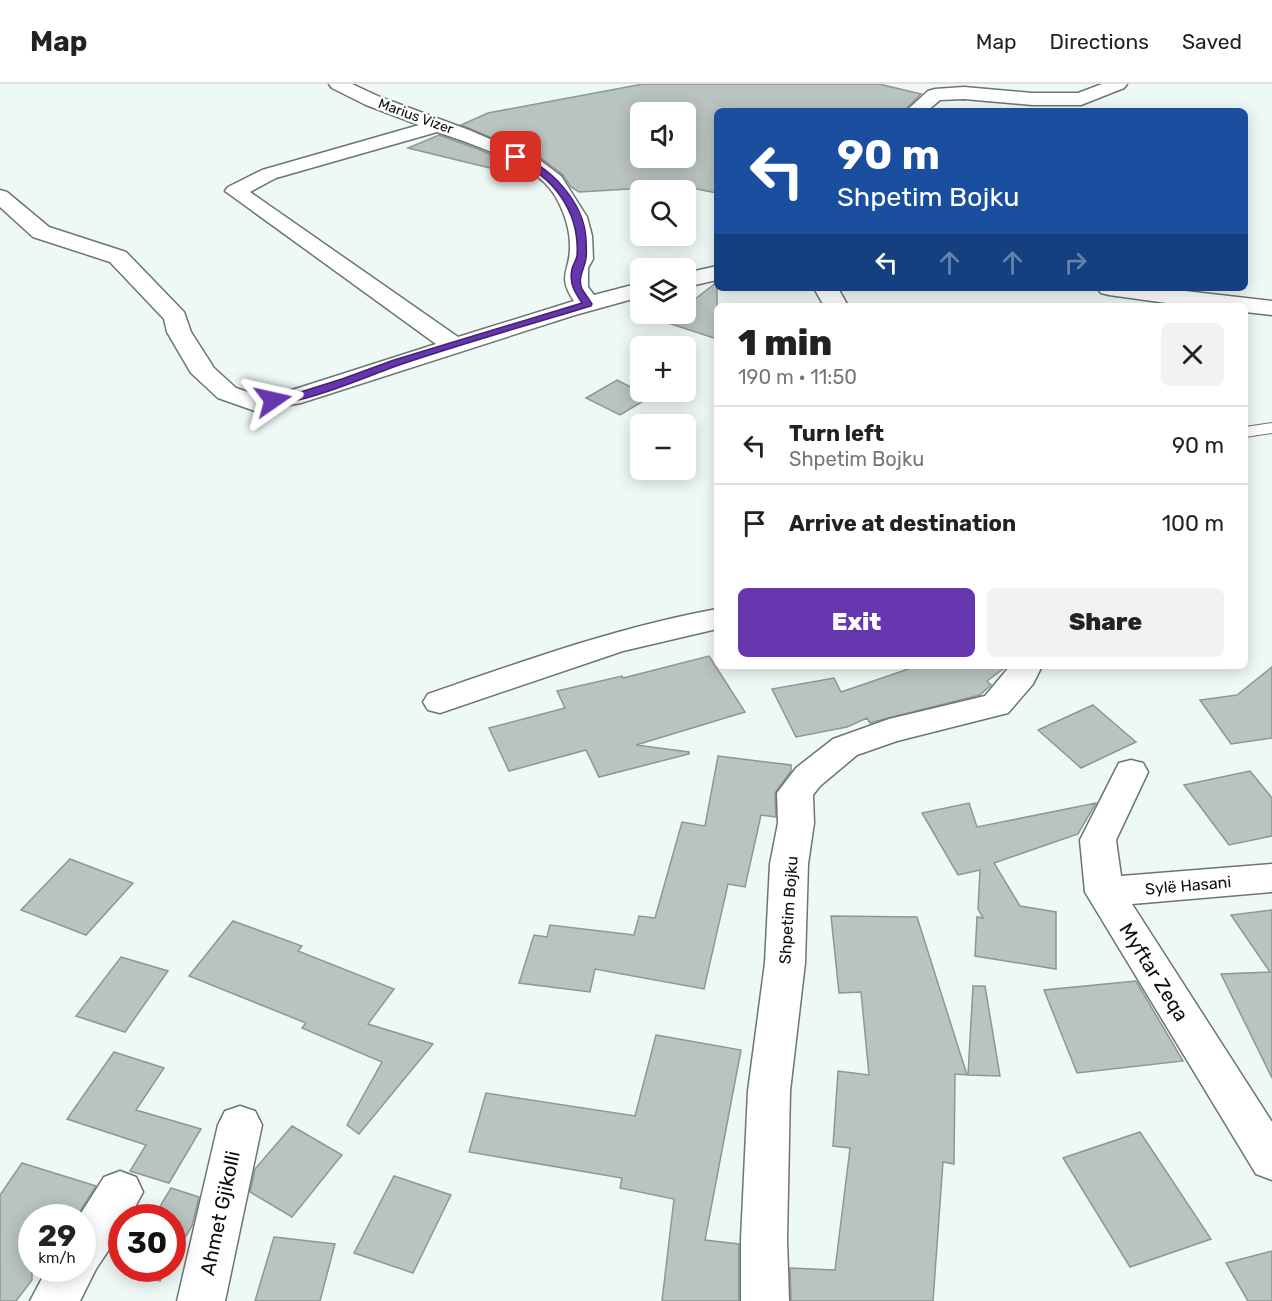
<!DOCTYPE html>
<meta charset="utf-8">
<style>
body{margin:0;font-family:Rubik,sans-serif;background:#f2f2f2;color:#222;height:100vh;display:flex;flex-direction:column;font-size:22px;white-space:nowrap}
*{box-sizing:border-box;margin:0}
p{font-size:20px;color:#767676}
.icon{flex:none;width:33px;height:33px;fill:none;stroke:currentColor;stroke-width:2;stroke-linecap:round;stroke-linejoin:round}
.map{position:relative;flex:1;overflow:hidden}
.sheet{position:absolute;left:714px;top:219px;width:534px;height:366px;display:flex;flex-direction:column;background:#fff;border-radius:9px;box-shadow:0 3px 15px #0003}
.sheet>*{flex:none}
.banner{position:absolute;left:714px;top:24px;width:534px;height:183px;border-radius:9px;box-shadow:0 3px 15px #0003;background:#1a4fa0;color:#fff;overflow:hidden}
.buttons{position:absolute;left:630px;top:18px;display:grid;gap:12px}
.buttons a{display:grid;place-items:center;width:66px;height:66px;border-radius:9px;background:#fff;box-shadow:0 3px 15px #0003;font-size:30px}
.speed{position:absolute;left:18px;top:1120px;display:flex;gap:12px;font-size:30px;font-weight:700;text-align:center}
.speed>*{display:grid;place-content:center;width:78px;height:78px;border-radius:50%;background:#fff;box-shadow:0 3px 15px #0003;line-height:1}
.speed small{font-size:15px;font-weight:400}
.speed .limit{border:9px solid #d22;background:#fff;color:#111}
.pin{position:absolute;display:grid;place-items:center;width:51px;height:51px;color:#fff;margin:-26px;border-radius:12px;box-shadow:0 3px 9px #0006}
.me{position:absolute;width:66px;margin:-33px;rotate:79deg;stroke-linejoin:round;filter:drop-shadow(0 0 4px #0008)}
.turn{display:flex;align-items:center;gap:21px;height:126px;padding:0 24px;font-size:27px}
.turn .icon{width:78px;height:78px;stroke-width:2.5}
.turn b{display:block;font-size:42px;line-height:51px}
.lanes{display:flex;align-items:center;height:57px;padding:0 24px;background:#0003;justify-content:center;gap:30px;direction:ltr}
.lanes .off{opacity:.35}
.round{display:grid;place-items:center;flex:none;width:63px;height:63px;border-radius:9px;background:#f2f2f2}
.summary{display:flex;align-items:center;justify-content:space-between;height:102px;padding:0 24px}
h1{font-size:36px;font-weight:800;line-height:45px}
.action{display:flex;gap:12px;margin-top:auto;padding:12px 24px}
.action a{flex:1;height:69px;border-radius:9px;background:#6536ad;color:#fff;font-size:24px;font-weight:800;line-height:69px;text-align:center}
.action a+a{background:#f2f2f2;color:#222}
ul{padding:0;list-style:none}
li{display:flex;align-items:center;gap:18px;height:78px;padding:0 24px;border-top:2px solid #e0e0e0}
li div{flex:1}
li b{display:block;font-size:22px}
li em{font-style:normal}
header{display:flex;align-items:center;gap:36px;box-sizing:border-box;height:84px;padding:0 30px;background:#fff;border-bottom:2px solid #e0e0e0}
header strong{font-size:28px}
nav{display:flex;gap:33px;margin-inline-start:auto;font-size:21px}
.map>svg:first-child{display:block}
.building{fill:#b9c3bf;stroke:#8d9793;stroke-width:1.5;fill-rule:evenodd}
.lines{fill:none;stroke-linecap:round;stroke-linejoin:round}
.service-casing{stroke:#6b7571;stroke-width:2}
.minor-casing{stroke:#6b7571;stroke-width:3}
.service{fill:#fff;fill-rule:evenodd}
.minor{fill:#fff;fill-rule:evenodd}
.route{fill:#6536ad;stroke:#422370;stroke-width:1.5}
.labels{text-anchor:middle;stroke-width:5;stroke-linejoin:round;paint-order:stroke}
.far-street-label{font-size:14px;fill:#0b0f0e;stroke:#fff}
.street-label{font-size:16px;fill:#0b0f0e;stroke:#fff}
.near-street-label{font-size:20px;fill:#0b0f0e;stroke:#fff}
</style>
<header>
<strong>Map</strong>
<nav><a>Map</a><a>Directions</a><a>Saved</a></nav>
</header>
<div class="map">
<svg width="1272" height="1217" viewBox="0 0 1272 1217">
<rect width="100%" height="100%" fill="#eef8f4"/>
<path class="building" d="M 643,0 L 879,0 L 921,10 L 904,27 L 717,27 L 717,109 L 682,102 L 579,108 L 571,103 L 562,90 L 542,75 L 461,41 L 488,29 ZM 640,28 L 686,28 L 686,74 L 640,74 Z
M 439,51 L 478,65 L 512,80 L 502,87 L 408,64 Z
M 717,198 L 717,255 L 665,238 L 676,230 L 686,230 L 686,222 Z
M 617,296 L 640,308 L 652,312 L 620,331 L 586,314 Z
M 709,572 L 745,628 L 636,661 L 689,668 L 689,670 L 599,693 L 586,666 L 509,687 L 489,644 L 565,624 L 557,607 L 622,592 L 623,594 Z
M 917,582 L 1007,582 L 987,597 L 991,601 L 980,611 L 873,638 L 870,639 L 867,634 L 847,643 L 796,653 L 772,605 L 834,594 L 841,608 Z
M 1272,583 L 1272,654 L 1231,660 L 1200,616 L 1237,611 Z
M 1093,621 L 1136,658 L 1081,684 L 1038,646 Z
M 718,672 L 791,681 L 791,687 L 775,709 L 776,733 L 761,731 L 745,803 L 728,800 L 704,905 L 595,885 L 590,908 L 519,899 L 534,851 L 547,853 L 550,841 L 634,851 L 639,832 L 655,834 L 682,738 L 705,742 Z
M 1250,687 L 1272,714 L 1272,752 L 1229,761 L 1184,701 Z
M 969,719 L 977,743 L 1096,719 L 1078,750 L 994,779 L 1020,822 L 1056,828 L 1056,885 L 975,872 L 977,833 L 983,834 L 978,825 L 980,786 L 958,791 L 922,729 Z
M 70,775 L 133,799 L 86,851 L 21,826 Z
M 1272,826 L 1272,994 L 1221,890 L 1270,888 L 1231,831 Z
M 831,832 L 917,833 L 967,991 L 955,990 L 954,1080 L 943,1078 L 933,1217 L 791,1217 L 790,1184 L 835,1186 L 850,1064 L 833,1062 L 838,987 L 869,991 L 861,908 L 839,909 Z
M 233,837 L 302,862 L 298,867 L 394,905 L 368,940 L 433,960 L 359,1050 L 347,1041 L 382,978 L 302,944 L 306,939 L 189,892 Z
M 121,873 L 168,887 L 125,948 L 76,932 Z
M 1136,897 L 1183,977 L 1077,989 L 1044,906 Z
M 973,902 L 985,902 L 1000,992 L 968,991 Z
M 656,951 L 741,966 L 705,1156 L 739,1160 L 739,1217 L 662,1217 L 674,1115 L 620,1104 L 622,1094 L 469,1068 L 486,1009 L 635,1032 Z
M 114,968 L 164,984 L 136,1026 L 201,1045 L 169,1099 L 130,1087 L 146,1061 L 67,1035 Z
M 292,1042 L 342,1071 L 292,1133 L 250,1108 L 255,1085 Z
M 1140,1048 L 1211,1155 L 1130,1183 L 1063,1074 Z
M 22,1079 L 96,1102 L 76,1134 L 32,1134 L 32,1196 L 16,1217 L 0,1217 L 0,1111 Z
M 394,1092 L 451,1111 L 413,1189 L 354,1169 Z
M 171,1104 L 199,1113 L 192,1142 L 172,1175 L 172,1134 L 153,1134 Z
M 274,1153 L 335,1160 L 320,1217 L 255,1217 Z
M 1272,1167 L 1272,1217 L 1248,1217 L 1226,1179 Z
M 127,1185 L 167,1185 L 160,1197 Z"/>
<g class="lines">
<g class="service-casing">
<path id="service" d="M 1272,339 L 1272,349 L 1245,353 L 1245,343 Z"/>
</g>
<g class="minor-casing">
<path id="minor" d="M 329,0 L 352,0 L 380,13 L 469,46 L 541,77 L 561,92 L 587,133 L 592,152 L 593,175 L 588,184 L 588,203 L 594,211 L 640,199 L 640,213 L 575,231 L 301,319 L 255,327 L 218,314 L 191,289 L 167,248 L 164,235 L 110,178 L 33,153 L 0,123 L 0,106 L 7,108 L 49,143 L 126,168 L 184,228 L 191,248 L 214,284 L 236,304 L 257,311 L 289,307 L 436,260 L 225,107 L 228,103 L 262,86 L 419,41 L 366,21 L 332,4 ZM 437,48 C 467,58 523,77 545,99 C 560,114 570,141 570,161 C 571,187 556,191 574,217 L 458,253 L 250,108 L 276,94 Z
M 1102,0 L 1127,0 L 1124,4 L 1081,21 L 1032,21 L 964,15 L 940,16 L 927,27 L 906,27 L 928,7 L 935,5 L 964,3 L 1032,9 L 1078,9 Z
M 717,182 L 717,196 L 686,203 L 686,189 Z
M 814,204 L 838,204 L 848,222 L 824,222 Z
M 1097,204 L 1159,204 L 1272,217 L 1272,231 L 1245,228 L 1245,222 L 1188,222 L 1109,211 L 1101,209 Z
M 717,525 L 717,545 L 623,567 L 440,629 L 428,626 L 423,618 L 428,610 C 524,577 618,543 717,525 Z
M 1010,582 L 1042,582 L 1033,600 L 1008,629 L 897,657 L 857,671 L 820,702 L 813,711 L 814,739 L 808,780 L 805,879 L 790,1007 L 787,1155 L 789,1217 L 741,1217 L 741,1155 L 748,1007 L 765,879 L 770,780 L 778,739 L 777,709 L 796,684 L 833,655 L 889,635 L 985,612 Z
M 1131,676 L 1143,679 L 1148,688 L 1116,756 L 1121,792 L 1272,780 L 1272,808 L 1132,820 L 1272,1038 L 1272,1096 L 1256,1090 L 1085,808 L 1080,756 L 1119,679 Z
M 240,1022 L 255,1027 L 262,1041 L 225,1217 L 177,1217 L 218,1041 L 225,1027 Z
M 120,1087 L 136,1093 L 143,1108 L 129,1134 L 122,1134 L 122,1146 L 96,1185 L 80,1217 L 30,1217 L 47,1185 L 82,1185 L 82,1134 L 78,1134 L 104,1093 Z"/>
</g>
<use href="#service" class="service"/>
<use href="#minor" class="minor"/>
</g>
<path class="route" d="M 516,71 C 550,81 584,118 586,155 C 586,161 587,168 586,174 C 585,184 577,194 582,205 C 585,210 589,215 592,220 L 591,222 C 528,241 464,259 402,280 C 372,290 297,324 270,318 L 270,314 L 291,311 L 342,295 L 394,276 L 582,219 C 574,207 569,199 572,185 C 573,180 576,177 577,172 C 580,127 553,92 513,75 L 512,73 Z"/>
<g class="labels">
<g class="far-street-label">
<text transform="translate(416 32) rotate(20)" y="5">Marius Vizer</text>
</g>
<g class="street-label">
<text transform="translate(1188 801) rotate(-5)" y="6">Sylë Hasani</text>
<text transform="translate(788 826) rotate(-86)" y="6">Shpetim Bojku</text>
</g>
<g class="near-street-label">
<text transform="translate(1154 888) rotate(58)" y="7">Myftar Zeqa</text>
<text transform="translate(220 1129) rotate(-78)" y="7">Ahmet Gjikolli</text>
</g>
</g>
</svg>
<div class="buttons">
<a><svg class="icon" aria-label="sound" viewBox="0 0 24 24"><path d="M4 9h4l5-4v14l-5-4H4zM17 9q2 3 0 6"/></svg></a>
<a><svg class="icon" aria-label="search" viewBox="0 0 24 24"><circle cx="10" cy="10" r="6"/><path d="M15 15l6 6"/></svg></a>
<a><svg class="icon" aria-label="layers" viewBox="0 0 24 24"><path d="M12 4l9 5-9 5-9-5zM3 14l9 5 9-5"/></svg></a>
<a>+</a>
<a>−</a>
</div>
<div class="speed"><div>29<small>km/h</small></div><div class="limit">30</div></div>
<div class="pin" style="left:516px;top:73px;background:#d93025"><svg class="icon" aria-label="arrive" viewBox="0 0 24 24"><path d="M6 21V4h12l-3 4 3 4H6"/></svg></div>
<svg class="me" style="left:273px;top:316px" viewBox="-20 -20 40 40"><path d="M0-17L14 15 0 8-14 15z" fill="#6536ad" stroke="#fff" stroke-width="4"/></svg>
<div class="banner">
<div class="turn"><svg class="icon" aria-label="left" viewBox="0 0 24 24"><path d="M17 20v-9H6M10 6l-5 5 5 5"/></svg><div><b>90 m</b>Shpetim Bojku</div></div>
<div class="lanes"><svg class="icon" aria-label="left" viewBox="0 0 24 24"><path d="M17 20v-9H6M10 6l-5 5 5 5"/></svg><svg class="icon off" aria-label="ahead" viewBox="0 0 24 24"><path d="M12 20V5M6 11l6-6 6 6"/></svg><svg class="icon off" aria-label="ahead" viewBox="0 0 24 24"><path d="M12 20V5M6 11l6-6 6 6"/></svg><svg class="icon off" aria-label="right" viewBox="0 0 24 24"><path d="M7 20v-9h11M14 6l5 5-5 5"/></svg></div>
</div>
<section class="sheet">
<div class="summary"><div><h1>1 min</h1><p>190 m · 11:50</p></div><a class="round"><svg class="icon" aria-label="close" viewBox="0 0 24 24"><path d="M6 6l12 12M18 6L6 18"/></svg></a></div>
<ul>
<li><svg class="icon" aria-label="left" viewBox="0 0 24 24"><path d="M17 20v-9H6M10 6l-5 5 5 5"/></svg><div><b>Turn left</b><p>Shpetim Bojku</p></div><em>90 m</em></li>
<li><svg class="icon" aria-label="arrive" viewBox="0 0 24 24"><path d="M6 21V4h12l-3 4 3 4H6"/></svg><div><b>Arrive at destination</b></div><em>100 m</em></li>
</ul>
<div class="action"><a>Exit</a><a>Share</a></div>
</section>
</div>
